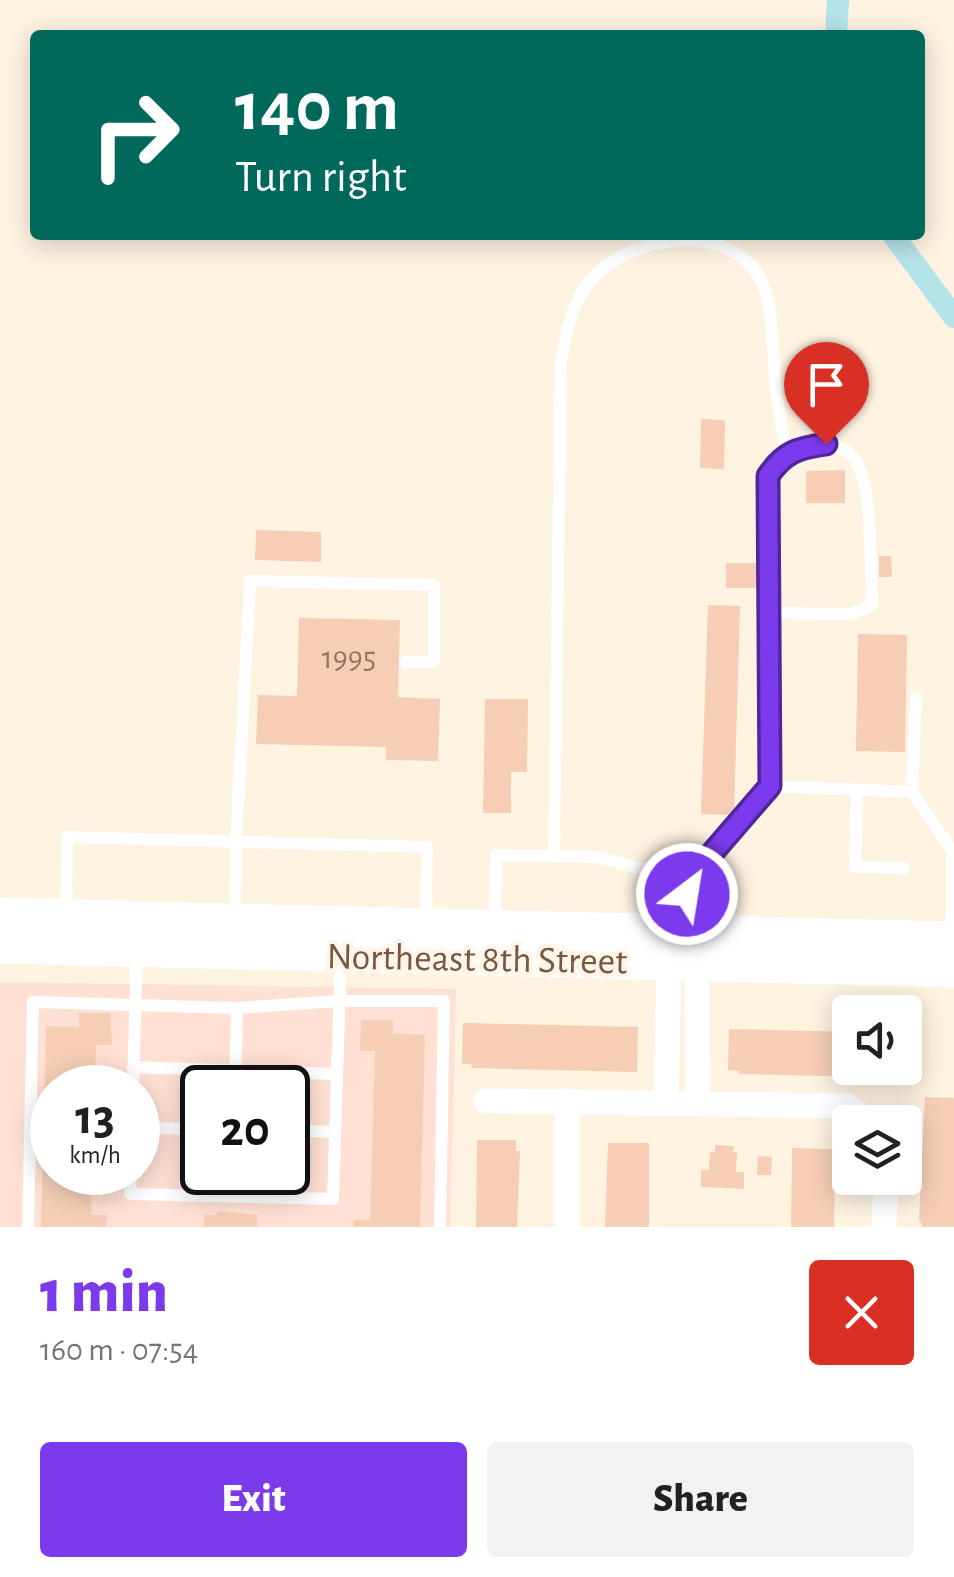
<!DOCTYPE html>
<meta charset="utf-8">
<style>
body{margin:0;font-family:"Alegreya Sans",sans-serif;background:#f2f2f2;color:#202124;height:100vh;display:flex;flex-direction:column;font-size:38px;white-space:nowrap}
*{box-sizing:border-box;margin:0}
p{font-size:32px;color:#757577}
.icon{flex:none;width:55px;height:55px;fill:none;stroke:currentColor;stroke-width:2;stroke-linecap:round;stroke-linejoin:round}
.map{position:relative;height:1227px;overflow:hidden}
.side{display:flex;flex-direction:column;background:#fff;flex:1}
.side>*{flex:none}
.hud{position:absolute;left:30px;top:30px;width:895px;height:210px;border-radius:10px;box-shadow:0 5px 25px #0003;background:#00695c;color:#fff;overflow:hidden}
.tools{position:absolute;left:832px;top:995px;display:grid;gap:20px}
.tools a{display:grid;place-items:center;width:90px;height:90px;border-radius:10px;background:#fff;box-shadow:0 5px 25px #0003;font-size:50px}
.speed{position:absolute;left:30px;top:1065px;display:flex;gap:20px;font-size:50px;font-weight:700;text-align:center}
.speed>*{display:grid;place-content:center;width:130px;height:130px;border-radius:50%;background:#fff;box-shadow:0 5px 25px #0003;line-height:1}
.speed small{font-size:25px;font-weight:400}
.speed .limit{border:5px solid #111;border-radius:15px;background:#fff;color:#111}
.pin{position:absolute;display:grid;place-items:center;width:85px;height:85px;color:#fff;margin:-102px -42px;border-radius:50% 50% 50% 0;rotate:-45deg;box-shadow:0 0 10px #0007}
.pin .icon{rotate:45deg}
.me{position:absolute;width:110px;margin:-55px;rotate:31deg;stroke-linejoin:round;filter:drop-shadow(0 0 8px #0008)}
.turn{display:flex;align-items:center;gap:35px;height:210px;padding:0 40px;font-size:45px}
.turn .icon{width:130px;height:130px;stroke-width:2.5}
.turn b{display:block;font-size:70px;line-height:85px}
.round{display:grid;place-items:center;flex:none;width:105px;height:105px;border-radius:10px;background:#f2f2f2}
.headline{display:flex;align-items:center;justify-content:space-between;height:170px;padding:0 40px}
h1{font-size:60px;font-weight:800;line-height:75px;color:#7c3aed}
.action{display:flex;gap:20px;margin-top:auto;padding:20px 40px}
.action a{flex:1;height:115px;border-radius:10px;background:#7c3aed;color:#fff;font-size:40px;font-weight:800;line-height:115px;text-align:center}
.action a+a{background:#f2f2f2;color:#202124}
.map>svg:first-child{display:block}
.commercial{fill:#ffe0d4;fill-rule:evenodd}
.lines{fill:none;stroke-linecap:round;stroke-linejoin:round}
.canal{stroke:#b4e3e9;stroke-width:22}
.building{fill:#f6ceb6}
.lane{stroke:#fff;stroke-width:12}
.street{stroke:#fff;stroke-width:25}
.secondary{stroke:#fff;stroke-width:35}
.route-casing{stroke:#51269a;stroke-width:25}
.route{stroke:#7c3aed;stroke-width:18}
.labels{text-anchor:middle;stroke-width:9;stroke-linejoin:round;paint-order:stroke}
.number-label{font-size:32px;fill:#977462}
.street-label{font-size:38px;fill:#775646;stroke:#fff6e9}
</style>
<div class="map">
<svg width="954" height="1227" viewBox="0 0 954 1227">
<rect width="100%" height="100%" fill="#fef2e1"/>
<path class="commercial" d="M 0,982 L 456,989 L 450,1227 L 0,1227 ZM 52,1088 L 138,1088 L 138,1172 L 52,1172 ZM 202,1088 L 288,1088 L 288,1172 L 202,1172 Z"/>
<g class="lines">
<path class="canal" d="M 836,35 L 838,0
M 893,235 L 954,317"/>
</g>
<path class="building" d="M 701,419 L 725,420 L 724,469 L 700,468 Z
M 845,470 L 845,503 L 806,503 L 806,471 Z
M 256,530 L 321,532 L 321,562 L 255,560 Z
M 879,556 L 891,556 L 892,577 L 879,577 Z
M 726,563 L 757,563 L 757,588 L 726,588 Z
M 708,605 L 740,606 L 734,815 L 701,814 Z
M 299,618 L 400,620 L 398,697 L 440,699 L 438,761 L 386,760 L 386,747 L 256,744 L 258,695 L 297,696 Z
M 858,634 L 907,635 L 905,752 L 856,751 Z
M 485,699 L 528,699 L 527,772 L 511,772 L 511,813 L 483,813 Z
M 79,1013 L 110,1013 L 112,1045 L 96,1045 L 95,1088 L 52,1088 L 52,1172 L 92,1172 L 91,1215 L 107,1215 L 106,1227 L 41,1227 L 46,1026 L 79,1027 Z
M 361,1020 L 393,1020 L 393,1033 L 425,1035 L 420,1227 L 354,1227 L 354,1220 L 370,1220 L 375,1051 L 360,1051 Z
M 463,1023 L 638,1027 L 637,1072 L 471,1068 L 472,1064 L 462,1064 Z
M 729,1029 L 850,1032 L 850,1068 L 902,1068 L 902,1078 L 739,1074 L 739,1071 L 728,1070 Z
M 925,1097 L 954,1098 L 954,1227 L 923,1227 L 919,1219 Z
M 477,1140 L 516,1140 L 516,1151 L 520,1151 L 517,1227 L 476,1227 Z
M 608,1143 L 649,1143 L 649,1227 L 605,1227 Z
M 715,1145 L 734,1146 L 733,1152 L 737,1152 L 736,1172 L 744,1172 L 744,1189 L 701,1187 L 701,1170 L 709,1170 L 710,1152 L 715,1152 Z
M 792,1148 L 832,1149 L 832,1159 L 835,1159 L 834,1227 L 791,1227 Z
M 758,1156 L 772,1157 L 771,1175 L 757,1175 Z
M 217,1211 L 257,1215 L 257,1227 L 204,1227 L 204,1215 L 217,1215 Z"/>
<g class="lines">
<path class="lane" d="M 916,697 L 912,792 L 952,851 L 952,937
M 769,786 L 912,792
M 857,789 L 855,867 L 904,868
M 554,856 L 561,361 C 567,331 571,301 594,277 C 634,234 730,221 761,280 C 774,305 772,357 776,386 C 778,409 783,432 786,454
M 66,914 L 67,837 L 427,847 L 426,924
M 235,919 L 236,843 L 250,581 L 434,585 L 434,662 L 405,662
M 495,923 L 496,855 L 597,857 L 688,881
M 685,930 L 688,881 L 769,786 L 768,476 C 782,455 794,448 819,445 C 835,444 850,449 858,465 C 873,496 870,569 872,605 L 851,614 L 768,613
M 133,1067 L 336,1074
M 133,1088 L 137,950
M 235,1088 L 237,1008
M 138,1128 L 202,1129
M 288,1130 L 334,1132
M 131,1172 L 130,1194 L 333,1199 L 341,956
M 233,1197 L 233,1172
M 28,1227 L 33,1002 L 237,1008 L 339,1001 L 444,1001 L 440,1227"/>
<path class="street" d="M 691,948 L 697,964 L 698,1101
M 486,1101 L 848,1106 L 869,1122
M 567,1101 L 567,1227
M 666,1101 L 669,965 L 676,951
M 884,1227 L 886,1178"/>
<path class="secondary" d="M 0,915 L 954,939
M 0,946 L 954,970"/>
</g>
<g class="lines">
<g class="route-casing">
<path id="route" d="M 687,894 L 688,881 L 770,786 L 768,476 C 784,452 798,448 826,444"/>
</g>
<use href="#route" class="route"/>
</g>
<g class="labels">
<g class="number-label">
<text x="349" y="668">1995</text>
</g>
<g class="street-label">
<text transform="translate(477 958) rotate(1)" y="13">Northeast 8th Street</text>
</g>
</g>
</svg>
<div class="tools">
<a><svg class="icon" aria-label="sound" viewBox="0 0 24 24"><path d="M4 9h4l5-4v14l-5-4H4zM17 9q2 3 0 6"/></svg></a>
<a><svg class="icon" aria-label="layers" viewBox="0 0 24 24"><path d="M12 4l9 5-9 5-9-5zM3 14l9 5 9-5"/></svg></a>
</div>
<div class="speed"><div>13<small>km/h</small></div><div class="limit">20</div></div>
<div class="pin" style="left:826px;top:444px;background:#d93025"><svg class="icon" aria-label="arrive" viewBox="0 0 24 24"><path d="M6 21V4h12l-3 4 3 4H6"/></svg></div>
<svg class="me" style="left:687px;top:894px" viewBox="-20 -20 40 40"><circle r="17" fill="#7c3aed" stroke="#fff" stroke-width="3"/><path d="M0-11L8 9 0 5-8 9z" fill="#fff"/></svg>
<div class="hud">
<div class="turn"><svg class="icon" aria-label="right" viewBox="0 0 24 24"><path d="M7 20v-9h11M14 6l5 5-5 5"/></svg><div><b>140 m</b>Turn right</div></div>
</div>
</div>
<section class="side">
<div class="headline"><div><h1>1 min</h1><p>160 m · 07:54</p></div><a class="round" style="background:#d93025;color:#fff"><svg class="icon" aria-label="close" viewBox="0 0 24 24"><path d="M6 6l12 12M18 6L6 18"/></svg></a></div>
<div class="action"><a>Exit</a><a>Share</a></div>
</section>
